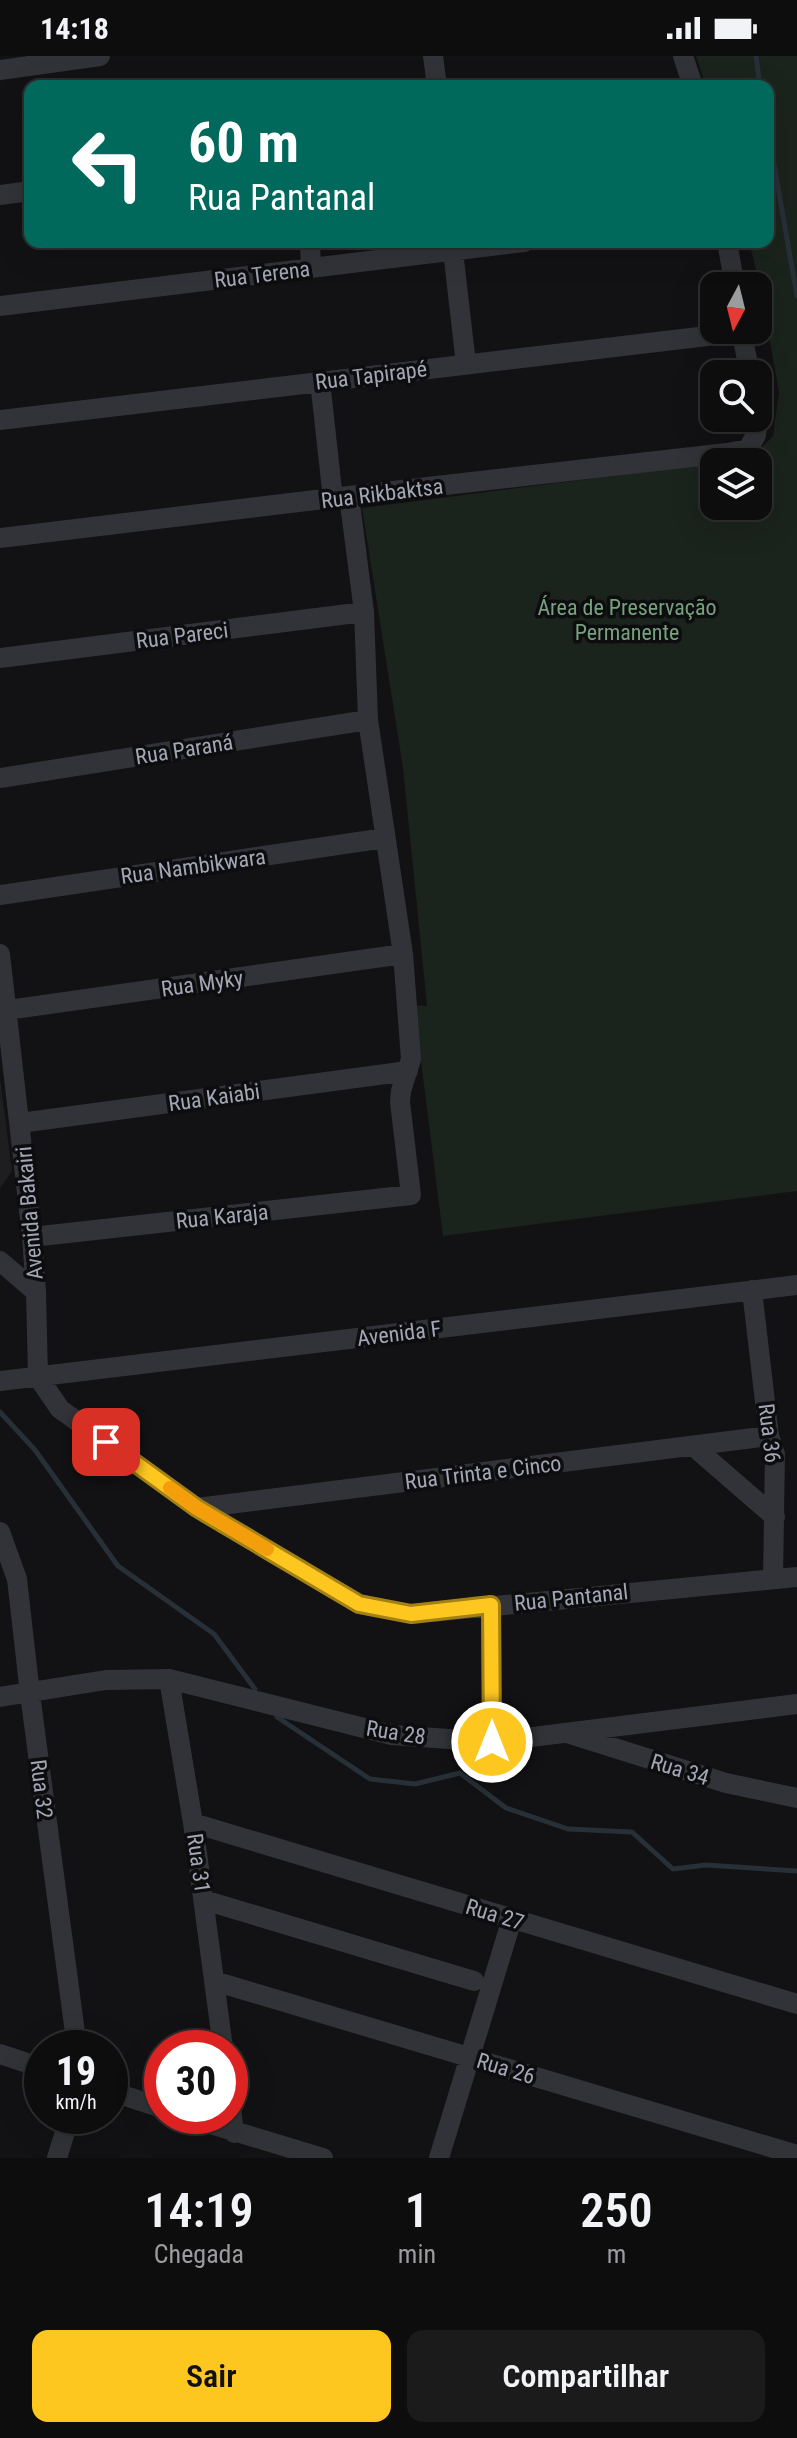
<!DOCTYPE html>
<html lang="pt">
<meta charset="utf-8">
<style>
body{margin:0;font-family:"Roboto Condensed",sans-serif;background:#1c1b1c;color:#f1f3f6;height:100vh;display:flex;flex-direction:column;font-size:30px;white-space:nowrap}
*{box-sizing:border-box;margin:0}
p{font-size:26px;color:#9b9c9e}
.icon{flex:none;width:44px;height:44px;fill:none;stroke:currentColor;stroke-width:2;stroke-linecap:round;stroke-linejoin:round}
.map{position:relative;height:2102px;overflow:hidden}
.side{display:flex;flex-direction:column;background:#0e0d0e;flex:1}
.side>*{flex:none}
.top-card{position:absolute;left:24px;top:24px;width:750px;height:168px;border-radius:16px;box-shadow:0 8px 32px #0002,0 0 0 2px #2e2d2e;background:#00695c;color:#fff;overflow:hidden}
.needle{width:52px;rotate:187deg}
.controls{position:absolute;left:700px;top:216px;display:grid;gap:16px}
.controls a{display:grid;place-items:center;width:72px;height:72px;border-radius:16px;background:#0e0d0e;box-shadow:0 8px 32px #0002,0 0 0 2px #2e2d2e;font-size:40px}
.speed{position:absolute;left:24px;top:1974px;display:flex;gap:16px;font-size:40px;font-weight:700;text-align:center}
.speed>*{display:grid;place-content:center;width:104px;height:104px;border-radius:50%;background:#0e0d0e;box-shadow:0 8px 32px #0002,0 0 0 2px #2e2d2e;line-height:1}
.speed small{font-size:20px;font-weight:400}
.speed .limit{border:12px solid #d22;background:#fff;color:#111}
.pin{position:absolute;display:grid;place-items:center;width:68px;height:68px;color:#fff;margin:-34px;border-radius:16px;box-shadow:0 4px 12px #0006}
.me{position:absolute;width:88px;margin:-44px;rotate:0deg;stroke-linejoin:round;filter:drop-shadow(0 0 6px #0008)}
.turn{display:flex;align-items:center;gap:28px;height:168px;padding:0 32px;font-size:36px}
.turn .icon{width:104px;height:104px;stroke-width:2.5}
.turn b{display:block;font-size:56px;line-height:68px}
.eta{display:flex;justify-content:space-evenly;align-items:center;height:136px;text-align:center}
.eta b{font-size:48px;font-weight:600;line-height:56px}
.cta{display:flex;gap:16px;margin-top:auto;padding:16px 32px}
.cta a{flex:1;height:92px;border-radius:16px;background:#fdc71f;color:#111;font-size:32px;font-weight:600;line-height:92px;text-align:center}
.cta a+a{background:#1c1b1c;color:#f1f3f6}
.status{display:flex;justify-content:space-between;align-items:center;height:56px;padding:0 40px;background:#0e0d0e;direction:ltr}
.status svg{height:22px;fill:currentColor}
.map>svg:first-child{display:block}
.built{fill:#1e1d20}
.green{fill:#1b231d}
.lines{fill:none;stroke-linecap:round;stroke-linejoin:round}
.stream{stroke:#272f37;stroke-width:5}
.minor{stroke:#323338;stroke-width:20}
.route-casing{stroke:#a48114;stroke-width:20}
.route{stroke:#fdc71f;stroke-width:14}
.slow{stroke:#f59e0b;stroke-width:14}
.labels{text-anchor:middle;stroke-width:7;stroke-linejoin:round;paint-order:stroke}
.street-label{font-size:22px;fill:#a2a6b5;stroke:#0d0c0e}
.park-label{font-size:22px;fill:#77a17e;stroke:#0d0c0e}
</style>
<div class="status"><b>14:18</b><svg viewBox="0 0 49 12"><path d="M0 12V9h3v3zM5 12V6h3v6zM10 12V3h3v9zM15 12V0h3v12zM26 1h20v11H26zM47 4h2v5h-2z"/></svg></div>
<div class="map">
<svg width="797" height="2102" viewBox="0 0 797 2102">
<rect width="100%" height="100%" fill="#121113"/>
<path class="built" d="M 0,1022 L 12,1115 L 0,1132 Z"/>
<path class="green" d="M 696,0 L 797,0 L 797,1135 L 443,1180 L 414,949 L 427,950 L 403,712 L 362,452 L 714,407 L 714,450 L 758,450 L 758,406 L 725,406 L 750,403 L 773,380 L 779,336 L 759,225 L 749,186 L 768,186 L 768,30 L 706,30 Z"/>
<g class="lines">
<path class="stream" d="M 756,0 L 760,30
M 768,74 L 797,240
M 0,1356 L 35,1394 L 118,1510 L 214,1578 L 255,1633
M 277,1661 L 370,1723 L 415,1728 L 460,1717 L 506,1752 L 568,1773 L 632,1776 L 673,1813 L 706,1809 L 797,1815"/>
<path class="minor" d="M 433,0 L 437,30
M 683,0 L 693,30
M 0,14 L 100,0
M 0,139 L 30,135
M 310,186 L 311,212
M 727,186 L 735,230
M 453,195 L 466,308
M 0,250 L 524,186
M 741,274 L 750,318
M 320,325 L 333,443
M 0,364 L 741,276
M 0,482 L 349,440 L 727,397 L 748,393 L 756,379 L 758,362
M 0,602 L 364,556
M 0,722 L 368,664
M 0,839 L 385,782
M 0,898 L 32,1181 L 36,1236 L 38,1321 L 60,1353 L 197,1452 L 359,1548 L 411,1558 L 797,1521
M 0,955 L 403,898
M 20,1067 L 408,1015
M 32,1181 L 411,1139 L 400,1046 L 401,1035 L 411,1003 L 403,898 L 368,664 L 364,556 L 349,440
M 0,1205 L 36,1236
M 752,1234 L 769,1380 L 775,1398 L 773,1522
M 0,1325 L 797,1229
M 693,1390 L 775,1461
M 197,1452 L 769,1380
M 0,1476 L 17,1523 L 30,1638 L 77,1992
M 491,1549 L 492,1686
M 169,1623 L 193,1767 L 223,1992
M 0,1641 L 106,1624 L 169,1623 L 392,1679 L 492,1686 L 797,1648
M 570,1678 L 726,1727 L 797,1742
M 193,1767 L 797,1948
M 204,1844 L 474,1925
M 214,1925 L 797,2099
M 0,1998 L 42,2012
M 110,2035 L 162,2052
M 230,2043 L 234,2077
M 184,2060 L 323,2102
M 57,2102 L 70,2060
M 439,2102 L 512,1863"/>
</g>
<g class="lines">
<g class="route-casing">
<path id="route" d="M 106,1386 L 197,1452 L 359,1548 L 411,1558 L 491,1549 L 492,1686"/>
</g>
<use href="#route" class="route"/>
<path class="slow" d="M 170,1432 L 197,1452 L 267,1493"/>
</g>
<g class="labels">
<g class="street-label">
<text transform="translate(262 218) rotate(-7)" y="8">Rua Terena</text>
<text transform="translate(371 319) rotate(-7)" y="8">Rua Tapirapé</text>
<text transform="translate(382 437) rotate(-7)" y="8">Rua Rikbaktsa</text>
<text transform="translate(182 579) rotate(-7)" y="8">Rua Pareci</text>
<text transform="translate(184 693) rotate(-9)" y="8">Rua Paraná</text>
<text transform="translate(193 810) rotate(-8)" y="8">Rua Nambikwara</text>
<text transform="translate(202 927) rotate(-8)" y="8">Rua Myky</text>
<text transform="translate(214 1041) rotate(-8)" y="8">Rua Kaiabi</text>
<text transform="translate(29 1157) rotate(-95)" y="8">Avenida Bakairi</text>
<text transform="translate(222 1160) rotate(-6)" y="8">Rua Karaja</text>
<text transform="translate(399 1277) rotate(-7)" y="8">Avenida F</text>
<text transform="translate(770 1377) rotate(83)" y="8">Rua 36</text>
<text transform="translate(483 1416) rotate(-7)" y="8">Rua Trinta e Cinco</text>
<text transform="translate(571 1541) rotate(-6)" y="8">Rua Pantanal</text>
<text transform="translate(396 1676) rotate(9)" y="8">Rua 28</text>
<text transform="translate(680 1713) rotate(17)" y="8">Rua 34</text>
<text transform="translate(42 1733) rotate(83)" y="8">Rua 32</text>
<text transform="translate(199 1807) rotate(82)" y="8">Rua 31</text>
<text transform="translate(495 1858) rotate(17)" y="8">Rua 27</text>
<text transform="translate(506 2012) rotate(17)" y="8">Rua 26</text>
</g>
<g class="park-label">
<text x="627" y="559">Área de Preservação<tspan x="627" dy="25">Permanente</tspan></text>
</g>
</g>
</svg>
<div class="controls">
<a><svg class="needle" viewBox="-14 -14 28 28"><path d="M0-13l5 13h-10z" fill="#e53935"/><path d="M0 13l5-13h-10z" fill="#9b9c9e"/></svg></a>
<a><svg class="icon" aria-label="search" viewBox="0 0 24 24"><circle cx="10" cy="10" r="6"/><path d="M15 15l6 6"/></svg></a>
<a><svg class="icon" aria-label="layers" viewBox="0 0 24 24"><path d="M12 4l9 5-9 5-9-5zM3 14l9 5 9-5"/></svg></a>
</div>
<div class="speed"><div>19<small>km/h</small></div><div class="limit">30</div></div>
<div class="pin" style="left:106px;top:1386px;background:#d93025"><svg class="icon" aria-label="arrive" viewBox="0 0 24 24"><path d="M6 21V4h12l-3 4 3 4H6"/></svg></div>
<svg class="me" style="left:492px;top:1686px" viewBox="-20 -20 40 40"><circle r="17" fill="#fdc71f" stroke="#fff" stroke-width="3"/><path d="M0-11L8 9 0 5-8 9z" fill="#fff"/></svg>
<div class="top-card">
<div class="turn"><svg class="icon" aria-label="left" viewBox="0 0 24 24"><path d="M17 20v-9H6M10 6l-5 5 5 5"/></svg><div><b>60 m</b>Rua Pantanal</div></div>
</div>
</div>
<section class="side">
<div class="eta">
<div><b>14:19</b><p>Chegada</p></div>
<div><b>1</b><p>min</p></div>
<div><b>250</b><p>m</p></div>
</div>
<div class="cta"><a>Sair</a><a>Compartilhar</a></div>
</section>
